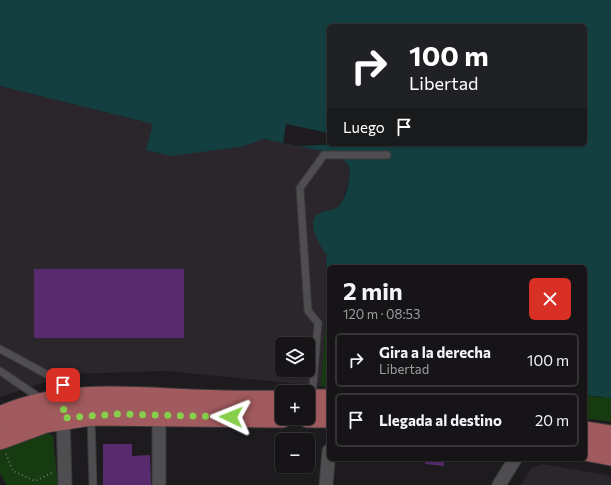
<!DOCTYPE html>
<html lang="es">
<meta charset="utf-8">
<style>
body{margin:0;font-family:Commissioner,sans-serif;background:#232123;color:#f1f3f6;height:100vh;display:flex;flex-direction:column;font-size:15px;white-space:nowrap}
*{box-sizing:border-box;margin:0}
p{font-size:13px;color:#9e9ea1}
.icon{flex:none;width:22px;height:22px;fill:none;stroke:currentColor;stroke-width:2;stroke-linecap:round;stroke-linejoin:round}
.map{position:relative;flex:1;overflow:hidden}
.drawer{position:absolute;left:327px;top:265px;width:260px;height:196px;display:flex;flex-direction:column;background:#161416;border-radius:6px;box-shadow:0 1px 3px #0004,0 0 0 1px #353335}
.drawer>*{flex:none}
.guide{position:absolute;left:327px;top:24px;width:260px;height:122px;border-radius:6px;box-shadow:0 1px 3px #0004,0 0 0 1px #353335;background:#202124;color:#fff;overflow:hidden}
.tools{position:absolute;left:275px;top:337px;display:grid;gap:8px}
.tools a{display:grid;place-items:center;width:40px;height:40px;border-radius:6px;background:#161416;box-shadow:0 1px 3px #0004,0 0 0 1px #353335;font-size:20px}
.pin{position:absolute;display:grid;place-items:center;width:34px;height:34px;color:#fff;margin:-17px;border-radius:8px;box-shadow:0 2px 6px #0006}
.me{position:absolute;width:44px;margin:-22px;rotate:272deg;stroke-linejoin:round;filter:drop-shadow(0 0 3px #0008)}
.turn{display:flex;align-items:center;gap:14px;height:84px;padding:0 16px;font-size:18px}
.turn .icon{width:52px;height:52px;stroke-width:2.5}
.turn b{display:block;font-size:28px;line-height:34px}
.then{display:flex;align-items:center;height:38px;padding:0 16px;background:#0003;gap:8px;font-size:15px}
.round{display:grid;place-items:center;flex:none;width:42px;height:42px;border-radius:6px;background:#232123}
.overview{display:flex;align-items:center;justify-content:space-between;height:68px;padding:0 16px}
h1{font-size:24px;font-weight:700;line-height:30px}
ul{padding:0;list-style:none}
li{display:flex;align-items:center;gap:12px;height:54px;margin:0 8px 6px;padding:0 8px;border:2px solid #353335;border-radius:6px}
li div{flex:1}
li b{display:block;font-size:15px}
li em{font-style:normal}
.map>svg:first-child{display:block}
.built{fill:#2b252c;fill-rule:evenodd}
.green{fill:#163b10}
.water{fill:#133f40;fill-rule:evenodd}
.pier{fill:#1d1b1e}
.building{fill:#582b6e}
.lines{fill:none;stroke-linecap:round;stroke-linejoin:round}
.lane-casing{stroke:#39383a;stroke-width:9}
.street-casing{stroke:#39383a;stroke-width:15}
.primary-casing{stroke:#39383a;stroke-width:23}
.path{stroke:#716f72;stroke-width:2;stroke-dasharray:1 3;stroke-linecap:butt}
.lane{stroke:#4f4d50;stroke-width:7}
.street{stroke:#4f4d50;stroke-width:13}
.primary{stroke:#a15a5e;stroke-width:21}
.route{stroke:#87cf4b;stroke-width:7;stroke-dasharray:0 12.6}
</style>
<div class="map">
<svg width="611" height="485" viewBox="0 0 611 485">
<rect width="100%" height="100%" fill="#1d1b1e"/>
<path class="built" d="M 0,86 L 153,124 L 224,148 L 240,147 L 257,140 L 274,140 L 336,154 L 344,160 L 349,167 L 350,176 L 342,202 L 339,207 L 331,211 L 320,213 L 321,245 L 327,255 L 326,263 L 329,286 L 321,386 L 167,371 L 69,374 L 0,397 ZM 282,344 L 308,344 L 308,370 L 282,370 Z
M 542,464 L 611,476 L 611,485 L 521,485 L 530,469 Z"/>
<path class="green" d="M 328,295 L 329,296 L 329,387 L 321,386 Z
M 611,359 L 611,422 L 585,418 L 585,395 L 602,398 L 585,368 Z
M 45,431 L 53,436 L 58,485 L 7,485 L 0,474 L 0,448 Z"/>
<path class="water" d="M 0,0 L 611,0 L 611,398 L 585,395 L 585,267 L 329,267 L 329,286 L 326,263 L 327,255 C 320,247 304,220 320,213 C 326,210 332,211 338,207 C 345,202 352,175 349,167 C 346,161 341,158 336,154 L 264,139 L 240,147 L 171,156 L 146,150 L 153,124 L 0,86 ZM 329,26 L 585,26 L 585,144 L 329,144 Z"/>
<path class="pier" d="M 286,124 L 329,133 L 329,144 L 340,144 L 299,146 L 283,143 Z"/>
<path class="building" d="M 34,269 L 184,269 L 184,338 L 34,338 Z
M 103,444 L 132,444 L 132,456 L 150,455 L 151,485 L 103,485 Z
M 426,459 L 445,459 L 444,466 L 425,464 Z"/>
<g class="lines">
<g class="lane-casing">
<path id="lane" d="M 0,349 L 59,381 L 65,388 L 64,399
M 0,371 L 43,400
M 312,398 L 318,323 L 308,311 L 300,188 L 324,155 L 387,155
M 91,417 L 93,485"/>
</g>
<g class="street-casing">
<path id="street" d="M 63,413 L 65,485
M 159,415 L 159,485
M 326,485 L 329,451
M 499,485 L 515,459"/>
</g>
<g class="primary-casing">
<path id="primary" d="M 308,400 L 329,400
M 0,417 C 61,390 126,397 191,400 C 221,401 252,402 282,401
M 308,417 L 329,417
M 585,432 L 611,436
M 0,439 L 46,422 L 91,415 L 282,417
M 585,450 L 611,455"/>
</g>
<path class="path" d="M 6,454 L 13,471 L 35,481 L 54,472"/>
<use href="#lane" class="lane"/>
<use href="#street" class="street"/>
<use href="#primary" class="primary"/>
</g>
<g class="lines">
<path class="route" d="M 63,385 L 65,388 L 63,418 L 118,414 L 231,417"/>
</g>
</svg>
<div class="tools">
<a><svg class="icon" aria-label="layers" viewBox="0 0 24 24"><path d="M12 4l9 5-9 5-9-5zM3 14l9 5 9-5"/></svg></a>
<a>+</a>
<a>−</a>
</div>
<div class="pin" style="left:63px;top:385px;background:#d93025"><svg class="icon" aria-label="arrive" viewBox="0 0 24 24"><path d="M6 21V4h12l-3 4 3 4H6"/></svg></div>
<svg class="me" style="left:231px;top:417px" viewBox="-20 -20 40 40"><path d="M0-17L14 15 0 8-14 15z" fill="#87cf4b" stroke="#fff" stroke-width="4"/></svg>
<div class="guide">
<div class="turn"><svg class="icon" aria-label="right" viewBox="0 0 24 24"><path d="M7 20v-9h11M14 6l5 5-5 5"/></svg><div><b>100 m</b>Libertad</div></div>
<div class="then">Luego<svg class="icon" aria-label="arrive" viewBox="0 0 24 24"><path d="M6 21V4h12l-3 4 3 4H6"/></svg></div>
</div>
<section class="drawer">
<div class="overview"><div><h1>2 min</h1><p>120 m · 08:53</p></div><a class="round" style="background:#d93025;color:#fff"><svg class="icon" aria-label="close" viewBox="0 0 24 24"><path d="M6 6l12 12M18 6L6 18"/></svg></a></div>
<ul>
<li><svg class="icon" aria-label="right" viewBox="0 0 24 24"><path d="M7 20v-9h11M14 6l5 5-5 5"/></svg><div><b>Gira a la derecha</b><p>Libertad</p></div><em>100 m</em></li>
<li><svg class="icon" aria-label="arrive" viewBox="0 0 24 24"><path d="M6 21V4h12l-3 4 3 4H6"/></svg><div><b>Llegada al destino</b></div><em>20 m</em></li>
</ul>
</section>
</div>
